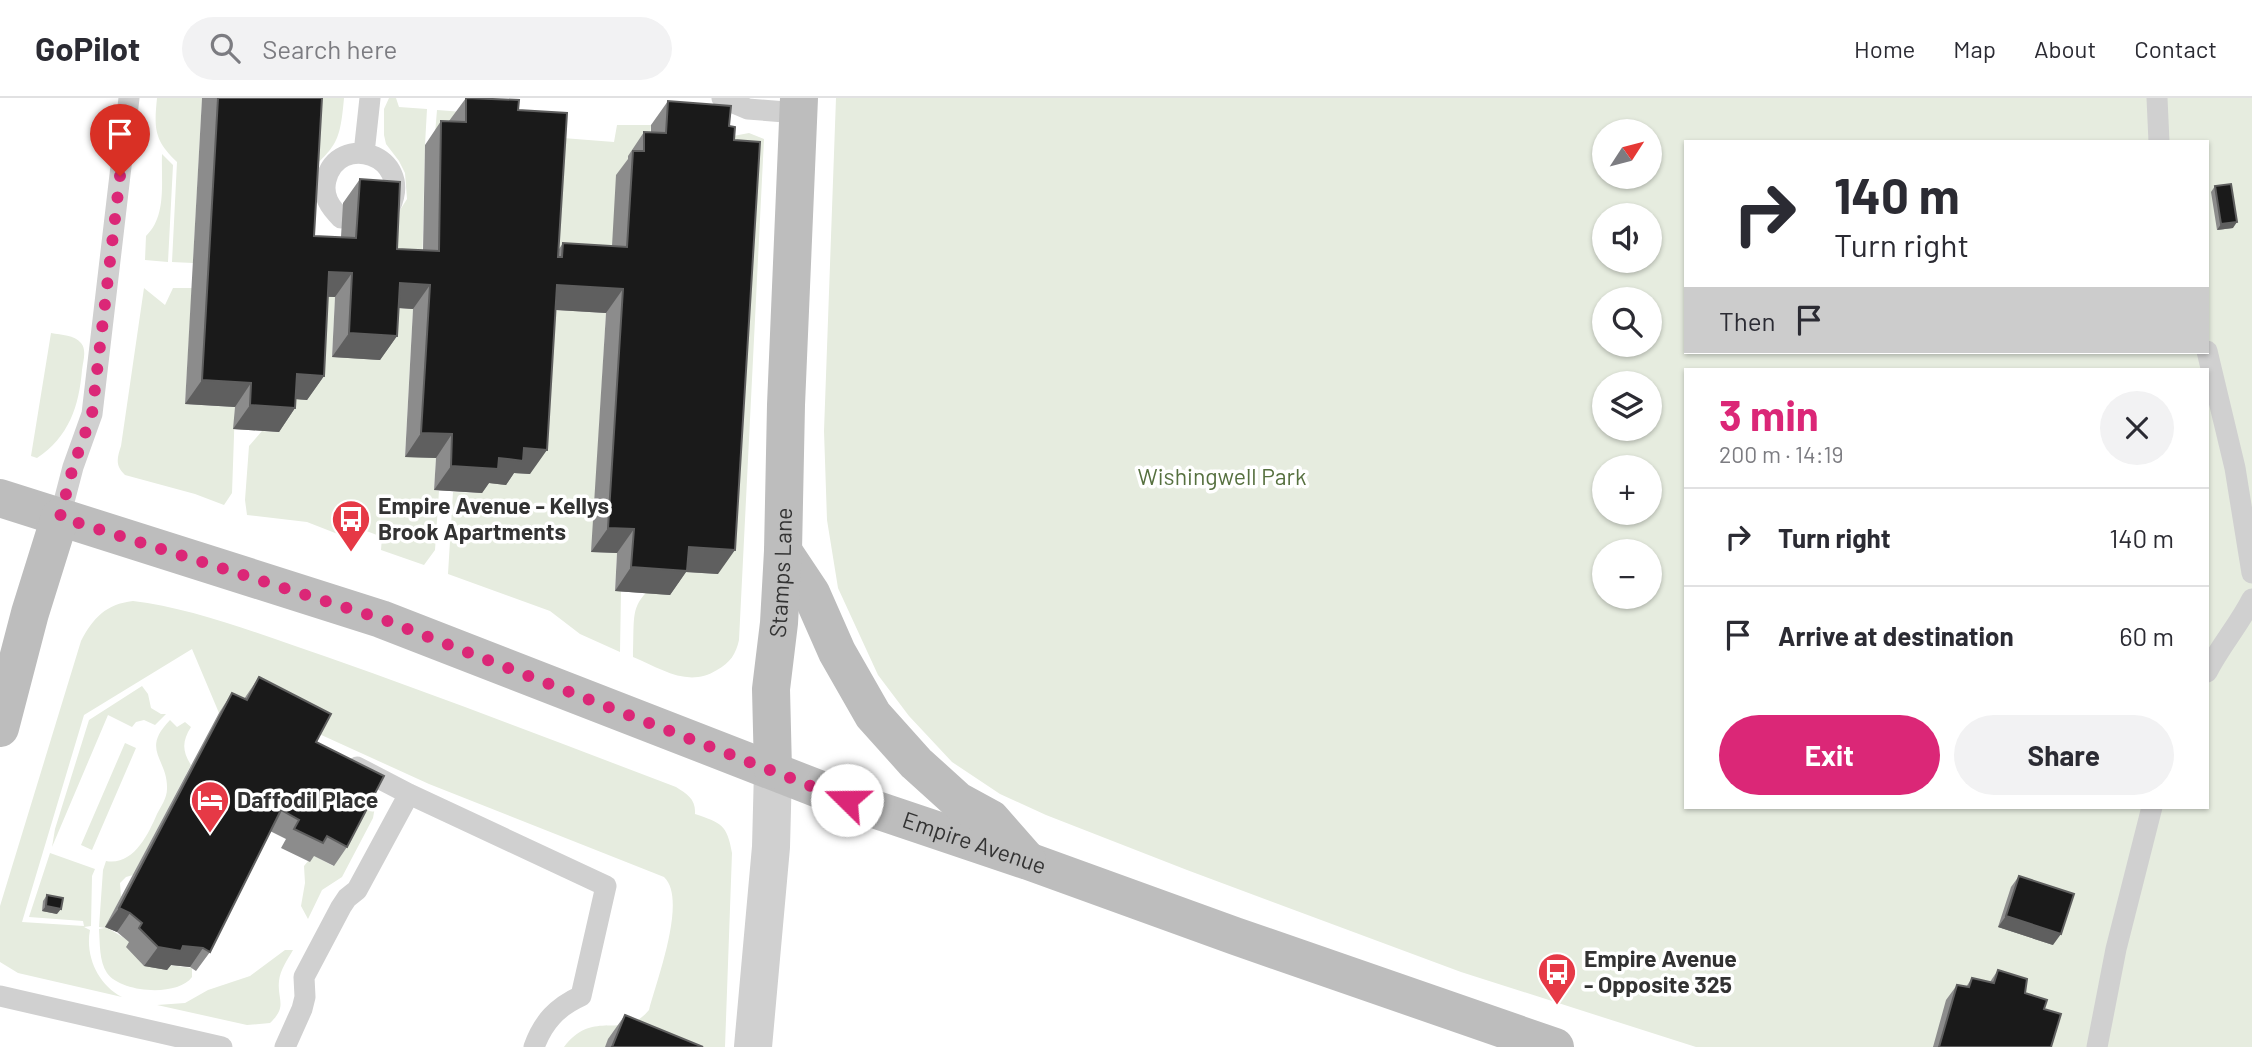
<!DOCTYPE html>
<meta charset="utf-8">
<style>
body{margin:0;font-family:Barlow,sans-serif;background:#f2f2f3;color:#2b2b33;height:100vh;display:flex;flex-direction:column;font-size:26px;white-space:nowrap}
*{box-sizing:border-box;margin:0}
p{font-size:23px;color:#7c7c81}
.icon{flex:none;width:38px;height:38px;fill:none;stroke:currentColor;stroke-width:2;stroke-linecap:round;stroke-linejoin:round}
.map{position:relative;flex:1;overflow:hidden}
.details{position:absolute;left:1684px;top:270px;width:525px;height:441px;display:flex;flex-direction:column;background:#fff;border-radius:0px;box-shadow:0 2px 5px #0004}
.details>*{flex:none}
.guide{position:absolute;left:1684px;top:42px;width:525px;height:214px;border-radius:0px;box-shadow:0 2px 5px #0004;background:#fff;color:#2b2b33;overflow:hidden}
.needle{width:46px;rotate:54deg}
.buttons{position:absolute;left:1592px;top:21px;display:grid;gap:14px}
.buttons a{display:grid;place-items:center;width:70px;height:70px;border-radius:50%;background:#fff;box-shadow:0 2px 5px #0004;font-size:35px}
.pin{position:absolute;display:grid;place-items:center;width:60px;height:60px;color:#fff;margin:-72px -30px;border-radius:50% 50% 50% 0;rotate:-45deg;box-shadow:0 0 7px #0007}
.pin .icon{rotate:45deg}
.me{position:absolute;width:77px;margin:-38px;rotate:292deg;stroke-linejoin:round;filter:drop-shadow(0 0 5px #0008)}
.turn{display:flex;align-items:center;gap:24px;height:147px;padding:0 35px;font-size:32px}
.turn .icon{width:91px;height:91px;stroke-width:2.5}
.turn b{display:block;font-size:49px;line-height:60px}
.then{display:flex;align-items:center;height:66px;padding:0 35px;background:#0003;gap:14px;font-size:26px}
.round{display:grid;place-items:center;flex:none;width:74px;height:74px;border-radius:37px;background:#f2f2f3}
.overview{display:flex;align-items:center;justify-content:space-between;height:119px;padding:0 35px}
h1{font-size:42px;font-weight:700;line-height:52px;color:#db2777}
.action{display:flex;gap:14px;margin-top:auto;padding:14px 35px}
.action a{flex:1;height:80px;border-radius:42px;background:#db2777;color:#fff;font-size:28px;font-weight:700;line-height:80px;text-align:center}
.action a+a{background:#f2f2f3;color:#2b2b33}
ul{padding:0;list-style:none}
li{display:flex;align-items:center;gap:21px;height:98px;padding:0 35px;border-top:2px solid #e1e1e2}
li div{flex:1}
li b{display:block;font-size:26px}
li em{font-style:normal}
header{display:flex;align-items:center;gap:42px;box-sizing:border-box;height:98px;padding:0 35px;background:#fff;border-bottom:2px solid #e1e1e2}
header strong{font-size:33px}
nav{display:flex;gap:38px;margin-inline-start:auto;font-size:24px}
.search{width:490px;height:63px;background:#f2f2f3;display:flex;align-items:center;gap:18px;box-sizing:border-box;padding:0 24px;border-radius:38px;color:#7c7c81;font-size:26px}
.map>svg:first-child{display:block}
.green{fill:#e6ecdf;fill-rule:evenodd}
.lines{fill:none;stroke-linecap:round;stroke-linejoin:round}
.lane{stroke:#d0d0d0;stroke-width:21}
.street{stroke:#d0d0d0;stroke-width:38}
.secondary{stroke:#bdbdbd;stroke-width:38}
.wall{fill:#8c8c8c}
.shaded-wall{fill:#5f5f5f}
.building{fill:#1a1a1a;stroke:#5f5f5f;stroke-width:2}
.route{stroke:#db2777;stroke-width:12;stroke-dasharray:0 21.6}
.labels{text-anchor:middle;stroke-width:7;stroke-linejoin:round;paint-order:stroke}
.park-label{font-size:23px;fill:#56703f;stroke:#fff}
.poi-label{font-size:23px;font-weight:bold;fill:#333;stroke:#fff;text-anchor:start}
.street-label{font-size:23px;fill:#333;stroke:#fff}
</style>
<header>
<strong>GoPilot</strong>
<div class="search"><svg class="icon" aria-label="search" viewBox="0 0 24 24"><circle cx="10" cy="10" r="6"/><path d="M15 15l6 6"/></svg>Search here</div>
<nav><a>Home</a><a>Map</a><a>About</a><a>Contact</a></nav>
</header>
<div class="map">
<svg width="2252" height="949" viewBox="0 0 2252 949">
<rect width="100%" height="100%" fill="#fff"/>
<path class="green" d="M 157,0 L 202,0 L 193,165 L 172,164 L 177,64 C 154,42 154,31 157,0 Z
M 307,0 L 344,0 C 340,47 336,48 302,80 Z
M 389,0 L 396,0 L 399,9 L 427,11 L 425,47 L 422,177 L 380,175 L 393,123 L 407,101 L 405,75 L 399,63 L 386,46 L 384,37 L 384,11 Z
M 836,0 L 2252,0 L 2252,949 L 1696,949 L 1461,874 L 1187,772 L 1046,717 L 1000,696 L 952,664 L 909,618 L 878,577 L 838,490 L 827,422 L 824,333 ZM 1605,33 L 1650,33 L 1650,79 L 1605,79 ZM 1685,44 L 2207,44 L 2207,254 L 1685,254 ZM 1605,117 L 1650,117 L 1650,163 L 1605,163 ZM 1605,201 L 1650,201 L 1650,247 L 1605,247 ZM 1685,271 L 2207,271 L 2207,709 L 1685,709 ZM 1605,285 L 1650,285 L 1650,331 L 1605,331 ZM 1605,369 L 1650,369 L 1650,415 L 1605,415 ZM 1605,453 L 1650,453 L 1650,499 L 1605,499 Z
M 437,12 L 502,17 L 434,48 Z
M 617,27 L 651,27 L 649,59 L 627,77 L 610,173 L 547,169 L 550,39 L 614,44 Z
M 749,35 L 764,41 L 739,542 C 736,556 730,565 717,572 C 688,590 662,571 633,559 C 635,506 628,507 672,473 L 718,476 L 728,39 Z
M 162,56 L 173,67 L 168,164 L 145,162 L 146,138 C 167,118 161,84 162,56 Z
M 144,190 L 165,207 L 173,190 L 192,190 L 185,306 L 235,309 L 232,395 L 224,407 L 195,396 L 125,377 C 115,368 117,360 121,348 Z
M 313,198 L 335,199 L 332,259 L 380,261 L 383,209 L 413,211 L 405,358 L 436,360 L 434,392 L 439,393 L 435,452 L 424,467 L 381,452 L 382,439 L 351,427 L 348,440 L 307,424 L 247,417 L 245,402 L 249,348 L 262,333 L 278,334 L 281,300 L 307,301 Z
M 540,211 L 606,215 L 592,454 L 617,455 L 615,492 L 621,493 L 620,554 L 580,536 L 550,513 L 448,476 L 453,394 L 481,395 L 482,384 L 507,374 L 530,376 Z
M 51,235 C 62,237 74,237 81,245 C 87,252 83,263 82,272 C 79,308 69,339 37,360 L 31,358 Z
M 133,503 C 194,510 268,539 327,559 C 444,600 560,645 676,689 C 687,696 696,701 695,716 C 721,725 727,726 732,755 L 725,949 L 629,949 L 609,941 L 605,949 L 564,949 C 594,909 623,944 649,912 C 656,884 688,801 664,779 L 429,686 L 317,635 L 246,598 L 233,622 L 219,615 L 192,551 L 84,617 L 22,824 L 84,828 L 83,823 L 29,819 L 50,755 L 95,771 L 92,778 L 91,828 L 84,829 L 90,832 C 85,858 98,887 122,899 L 18,875 L 0,864 L 0,808 L 81,543 C 93,520 106,506 133,503 Z
M 142,588 L 148,596 L 151,610 L 161,616 L 166,616 L 155,627 L 144,622 L 136,624 L 132,629 L 108,617 L 52,749 L 55,731 L 89,622 Z
M 170,622 L 177,629 L 185,624 L 191,629 C 182,643 182,653 191,667 L 133,777 L 126,779 L 120,785 L 121,799 L 106,829 L 169,867 L 192,870 L 192,879 C 178,899 121,895 107,875 C 99,863 100,845 99,831 L 105,830 L 99,829 L 103,772 L 106,763 C 133,768 148,737 157,716 C 161,708 167,700 167,691 C 168,660 140,653 170,622 Z
M 125,645 L 136,650 L 92,752 L 81,747 Z
M 370,691 L 376,703 L 373,720 L 342,779 L 322,792 L 308,821 L 301,808 L 305,785 L 304,768 L 313,757 L 333,768 Z
M 285,852 L 293,852 C 288,861 280,872 279,883 C 277,902 288,908 270,925 L 247,927 L 157,907 L 185,905 L 208,892 L 250,878 Z"/>
<g class="lines">
<path class="lane" d="M 722,0 L 748,11 L 798,15
M 2157,0 L 2159,44
M 364,55 L 370,0
M 341,120 C 330,109 322,98 326,82 C 338,33 414,57 390,109
M 2207,253 L 2235,370 L 2252,475
M 60,419 L 73,369 L 92,316 L 129,0
M 2207,574 C 2220,548 2239,527 2252,501
M 357,669 L 409,696 L 606,788 L 581,898 C 557,909 543,924 534,949
M 0,898 L 222,949
M 285,949 L 302,911 L 305,899 L 304,879 L 341,809 L 347,800 L 357,792 L 409,696
M 2097,949 L 2116,851 L 2152,709"/>
<path class="street" d="M 753,949 L 771,749 L 773,672"/>
<g class="secondary">
<path id="s1" d="M 0,400 L 381,521 L 847,702 L 1028,763 L 1235,838 L 1555,949"/>
<path d="M 783,453 L 811,495 L 837,554 L 873,617 L 916,665 L 958,703 L 991,721 L 1027,762"/>
<path d="M 0,630 L 30,515 L 60,419"/>
<path id="s2" d="M 773,672 L 771,591 L 779,525 L 783,453 L 786,307 L 799,0"/>
</g>
</g>
<path class="wall" d="M 202,0 L 322,0 L 314,138 L 341,139 L 343,105 L 360,81 L 397,151 L 423,152 L 425,47 L 441,23 L 449,23 L 466,0 L 481,0 L 518,12 L 559,151 L 563,145 L 612,148 L 616,77 L 628,61 L 628,58 L 644,34 L 651,34 L 651,27 L 668,3 L 729,28 L 718,476 L 686,474 L 670,497 L 615,493 L 617,455 L 591,454 L 606,215 L 556,212 L 530,376 L 514,375 L 506,387 L 489,385 L 482,395 L 434,392 L 436,360 L 405,359 L 413,211 L 399,210 L 397,238 L 380,262 L 332,259 L 335,199 L 328,199 L 324,278 L 307,302 L 296,301 L 295,310 L 279,334 L 233,331 L 235,309 L 185,306 Z
M 2215,88 L 2233,130 L 2217,132 L 2211,94 Z
M 259,579 L 316,644 L 347,749 L 334,768 L 314,758 L 310,764 L 281,750 L 286,741 L 270,733 L 210,854 L 196,873 L 190,869 L 171,867 L 167,872 L 144,868 L 126,849 L 129,844 L 117,834 L 105,829 L 219,615 L 232,595 L 244,601 Z
M 2019,778 L 2053,847 L 1998,829 L 2011,789 Z
M 47,797 L 57,816 L 42,813 L 43,803 Z
M 1998,872 L 2044,911 L 2051,949 L 1933,949 L 1946,902 L 1957,887 L 1966,889 L 1972,880 L 1990,884 Z
M 625,917 L 703,949 L 605,949 L 608,941 Z"/>
<path class="shaded-wall" d="M 2237,124 L 2233,130 L 2217,132 L 2221,126 Z
M 329,174 L 352,175 L 335,199 L 313,198 Z
M 400,185 L 430,187 L 413,211 L 383,209 Z
M 557,187 L 623,191 L 606,215 L 540,211 Z
M 349,235 L 397,238 L 380,262 L 332,259 Z
M 297,276 L 324,278 L 307,302 L 281,300 Z
M 202,282 L 251,285 L 235,309 L 185,306 Z
M 250,307 L 295,310 L 279,334 L 233,331 Z
M 421,335 L 452,336 L 436,360 L 405,359 Z
M 524,350 L 547,352 L 530,376 L 514,375 L 506,387 L 489,385 L 482,395 L 434,392 L 451,368 L 499,360 Z
M 608,430 L 634,431 L 617,455 L 591,454 Z
M 689,449 L 735,452 L 718,476 L 686,474 L 670,497 L 615,493 L 631,469 Z
M 46,808 L 61,811 L 57,816 L 42,813 Z
M 119,810 L 130,815 L 117,834 L 105,829 Z
M 2006,818 L 2061,836 L 2053,847 L 1998,829 Z
M 183,848 L 203,850 L 190,869 L 171,867 L 167,872 L 144,868 L 158,849 Z"/>
<path class="building" d="M 218,0 L 322,0 L 314,138 L 356,140 L 360,81 L 400,84 L 397,151 L 439,153 L 441,23 L 466,24 L 466,0 L 519,2 L 518,12 L 567,15 L 558,159 L 562,159 L 563,145 L 627,149 L 633,53 L 644,53 L 644,34 L 666,35 L 668,3 L 731,8 L 729,28 L 735,29 L 734,42 L 760,44 L 735,452 L 689,449 L 687,473 L 631,469 L 634,431 L 608,430 L 623,191 L 557,187 L 547,352 L 524,350 L 523,363 L 499,360 L 498,371 L 451,368 L 452,336 L 421,335 L 430,187 L 400,185 L 397,238 L 349,235 L 352,175 L 329,174 L 324,278 L 297,276 L 295,310 L 250,307 L 251,285 L 202,282 Z
M 2231,86 L 2237,124 L 2221,126 L 2215,88 Z
M 259,579 L 331,616 L 316,644 L 384,678 L 347,749 L 327,738 L 323,745 L 294,731 L 299,722 L 281,712 L 210,854 L 203,850 L 183,848 L 181,853 L 158,849 L 139,830 L 142,825 L 130,815 L 119,810 L 232,595 L 247,602 Z
M 2019,778 L 2074,796 L 2061,836 L 2006,818 Z
M 47,797 L 63,800 L 61,811 L 46,808 Z
M 1998,872 L 2027,881 L 2025,895 L 2047,902 L 2044,911 L 2061,916 L 2051,949 L 1939,949 L 1957,887 L 1969,889 L 1972,880 L 1994,885 Z
M 625,917 L 703,949 L 612,949 Z"/>
<g class="lines">
<path class="route" d="M 120,78 L 92,316 L 73,369 L 60,419 L 382,521 L 847,702"/>
</g>
<defs>
<g id="bus-pin" transform="scale(2.0125)"><path d="M0 17L-7.5 6A9.5 9.5 0 1 1 7.5 6Z" fill="#e63946" stroke="#fff"/><path d="M-5-6H5V4H4V6H2V4H-2V6H-4V4H-5ZM-3.5-4V0h7V-4ZM-3.5 1.2v1.5H-2V1.2ZM2 1.2v1.5H3.5V1.2Z" fill="#fff"/></g>
<g id="hotel-pin" transform="scale(2.0125)"><path d="M0 17L-7.5 6A9.5 9.5 0 1 1 7.5 6Z" fill="#e63946" stroke="#fff"/><path d="M-6-4.5h1.5V1H6V5H4.5V3h-9V5H-6ZM-4 0a1.8 1.8 0 1 1 3.6 0ZM.5 0V-2.5h3Q6-2.5 6 0Z" fill="#fff"/></g>
</defs>
<g fill-rule="evenodd">
<use href="#bus-pin" x="351" y="421"/>
<use href="#hotel-pin" x="210" y="702"/>
<use href="#bus-pin" x="1557" y="874"/>
</g>
<g class="labels">
<g class="park-label">
<text x="1222" y="387">Wishingwell Park</text>
</g>
<g class="poi-label">
<text x="378" y="416">Empire Avenue - Kellys<tspan x="378" dy="26">Brook Apartments</tspan></text>
<text x="237" y="710">Daffodil Place</text>
<text x="1584" y="869">Empire Avenue<tspan x="1584" dy="26">- Opposite 325</tspan></text>
</g>
<g class="street-label">
<text dy="8" stroke="none"><textPath href="#s2" startOffset="198">Stamps Lane</textPath></text>
<text dy="8" stroke="none"><textPath href="#s1" startOffset="1034">Empire Avenue</textPath></text>
</g>
</g>
</svg>
<div class="buttons">
<a><svg class="needle" viewBox="-14 -14 28 28"><path d="M0-13l5 13h-10z" fill="#e53935"/><path d="M0 13l5-13h-10z" fill="#7c7c81"/></svg></a>
<a><svg class="icon" aria-label="sound" viewBox="0 0 24 24"><path d="M4 9h4l5-4v14l-5-4H4zM17 9q2 3 0 6"/></svg></a>
<a><svg class="icon" aria-label="search" viewBox="0 0 24 24"><circle cx="10" cy="10" r="6"/><path d="M15 15l6 6"/></svg></a>
<a><svg class="icon" aria-label="layers" viewBox="0 0 24 24"><path d="M12 4l9 5-9 5-9-5zM3 14l9 5 9-5"/></svg></a>
<a>+</a>
<a>−</a>
</div>
<div class="pin" style="left:120px;top:78px;background:#d93025"><svg class="icon" aria-label="arrive" viewBox="0 0 24 24"><path d="M6 21V4h12l-3 4 3 4H6"/></svg></div>
<svg class="me" style="left:847px;top:702px" viewBox="-20 -20 40 40"><circle r="19" fill="#fff"/><path d="M0-13L10 11 0 6-10 11z" fill="#db2777"/></svg>
<div class="guide">
<div class="turn"><svg class="icon" aria-label="right" viewBox="0 0 24 24"><path d="M7 20v-9h11M14 6l5 5-5 5"/></svg><div><b>140 m</b>Turn right</div></div>
<div class="then">Then<svg class="icon" aria-label="arrive" viewBox="0 0 24 24"><path d="M6 21V4h12l-3 4 3 4H6"/></svg></div>
</div>
<section class="details">
<div class="overview"><div><h1>3 min</h1><p>200 m · 14:19</p></div><a class="round"><svg class="icon" aria-label="close" viewBox="0 0 24 24"><path d="M6 6l12 12M18 6L6 18"/></svg></a></div>
<ul>
<li><svg class="icon" aria-label="right" viewBox="0 0 24 24"><path d="M7 20v-9h11M14 6l5 5-5 5"/></svg><div><b>Turn right</b></div><em>140 m</em></li>
<li><svg class="icon" aria-label="arrive" viewBox="0 0 24 24"><path d="M6 21V4h12l-3 4 3 4H6"/></svg><div><b>Arrive at destination</b></div><em>60 m</em></li>
</ul>
<div class="action"><a>Exit</a><a>Share</a></div>
</section>
</div>
